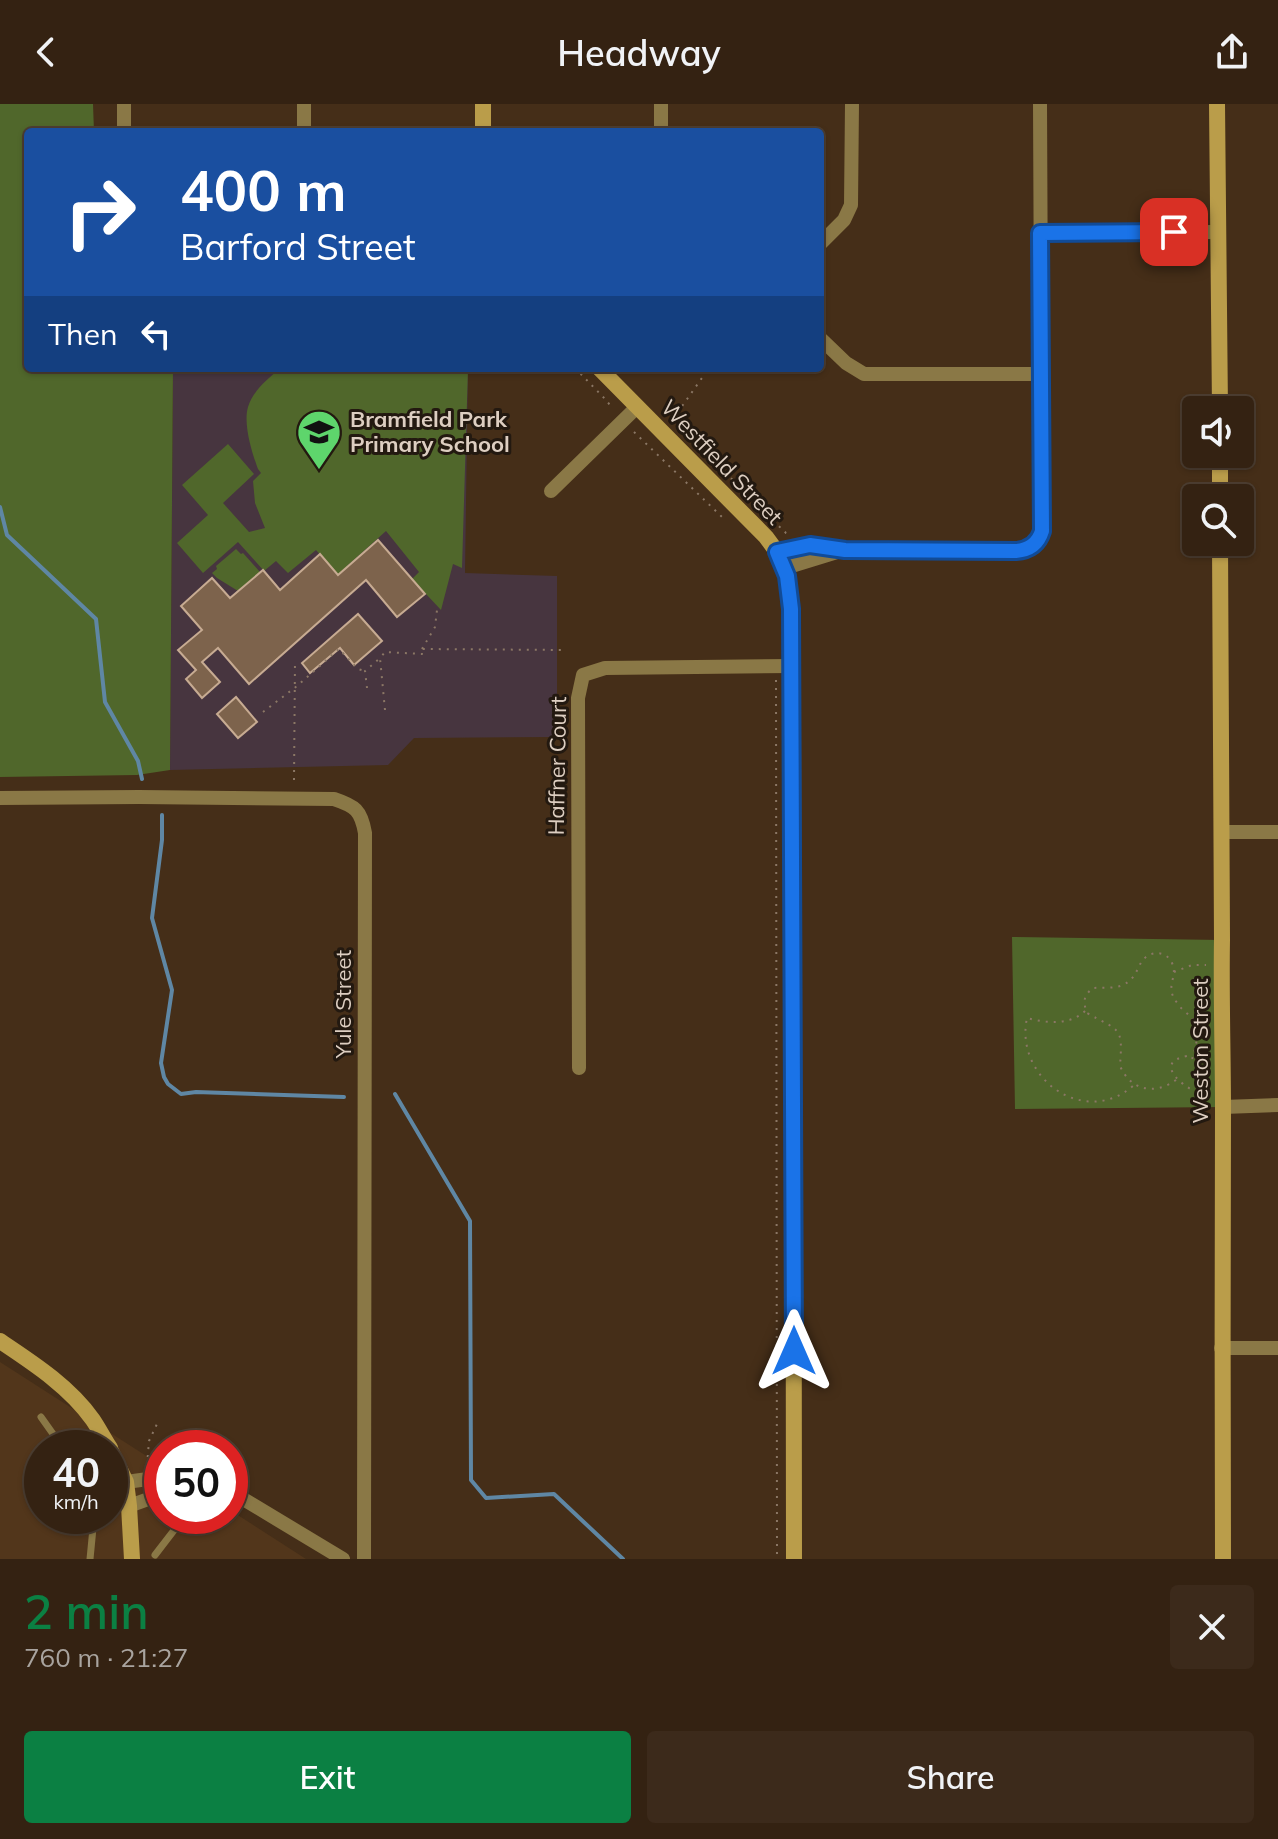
<!DOCTYPE html>
<meta charset="utf-8">
<style>
body{margin:0;font-family:Mulish,sans-serif;background:#3c2a1b;color:#f1f3f6;height:100vh;display:flex;flex-direction:column;font-size:30px;white-space:nowrap}
*{box-sizing:border-box;margin:0}
p{font-size:26px;color:#a9a49f}
.icon{flex:none;width:44px;height:44px;fill:none;stroke:currentColor;stroke-width:2;stroke-linecap:round;stroke-linejoin:round}
.map{position:relative;height:1455px;overflow:hidden}
.details{display:flex;flex-direction:column;background:#342212;flex:1}
.details>*{flex:none}
.banner{position:absolute;left:24px;top:24px;width:800px;height:244px;border-radius:8px;box-shadow:0 2px 6px #0004,0 0 0 2px #4e3f32;background:#1a4fa0;color:#fff;overflow:hidden}
.tools{position:absolute;left:1182px;top:292px;display:grid;gap:16px}
.tools a{display:grid;place-items:center;width:72px;height:72px;border-radius:8px;background:#342212;box-shadow:0 2px 6px #0004,0 0 0 2px #4e3f32;font-size:40px}
.speed{position:absolute;left:24px;top:1326px;display:flex;gap:16px;font-size:40px;font-weight:700;text-align:center}
.speed>*{display:grid;place-content:center;width:104px;height:104px;border-radius:50%;background:#342212;box-shadow:0 2px 6px #0004,0 0 0 2px #4e3f32;line-height:1}
.speed small{font-size:20px;font-weight:400}
.speed .limit{border:12px solid #d22;background:#fff;color:#111}
.pin{position:absolute;display:grid;place-items:center;width:68px;height:68px;color:#fff;margin:-34px;border-radius:16px;box-shadow:0 4px 12px #0006}
.me{position:absolute;width:88px;margin:-44px;rotate:0deg;stroke-linejoin:round;filter:drop-shadow(0 0 6px #0008)}
.turn{display:flex;align-items:center;gap:28px;height:168px;padding:0 24px;font-size:36px}
.turn .icon{width:104px;height:104px;stroke-width:2.5}
.turn b{display:block;font-size:56px;line-height:68px}
.then{display:flex;align-items:center;height:76px;padding:0 24px;background:#0003;gap:16px;font-size:30px}
.round{display:grid;place-items:center;flex:none;width:84px;height:84px;border-radius:8px;background:#3c2a1b}
.head{display:flex;align-items:center;justify-content:space-between;height:136px;padding:0 24px}
h1{font-size:48px;font-weight:600;line-height:60px;color:#0b8043}
.cta{display:flex;gap:16px;margin-top:auto;padding:16px 24px}
.cta a{flex:1;height:92px;border-radius:8px;background:#0b8043;color:#fff;font-size:32px;font-weight:600;line-height:92px;text-align:center}
.cta a+a{background:#3c2a1b;color:#f1f3f6}
header{display:flex;justify-content:space-between;align-items:center;height:104px;padding:0 24px;background:#342212;font-size:36px;font-weight:600}
.map>svg:first-child{display:block}
.built{fill:#52361b;fill-rule:evenodd}
.education{fill:#47353f}
.green{fill:#50672b}
.lines{fill:none;stroke-linecap:round;stroke-linejoin:round}
.stream{stroke:#5f87a4;stroke-width:4}
.building{fill:#7d634c;stroke:#c7ab92;stroke-width:2}
.path{stroke:#8b7765;stroke-width:2;stroke-dasharray:2 6;stroke-linecap:butt}
.lane{stroke:#8a7846;stroke-width:7}
.street{stroke:#8a7846;stroke-width:14}
.secondary{stroke:#ba9d4a;stroke-width:16}
.route-casing{stroke:#114b97;stroke-width:20}
.route{stroke:#1a73e8;stroke-width:14}
.labels{text-anchor:middle;stroke-width:6;stroke-linejoin:round;paint-order:stroke}
.poi-label{font-size:22px;font-weight:bold;fill:#ddcec1;stroke:#231910;text-anchor:start}
.street-label{font-size:22px;fill:#ddcec1;stroke:#231910}
</style>
<header><svg class="icon" aria-label="back" viewBox="0 0 24 24"><path d="M15 5l-7 7 7 7"/></svg>Headway<svg class="icon" aria-label="share" viewBox="0 0 24 24"><path d="M12 15V3M7 8l5-5 5 5M5 13v7h14v-7"/></svg></header>
<div class="map">
<svg width="1278" height="1455" viewBox="0 0 1278 1455">
<rect width="100%" height="100%" fill="#452e18"/>
<path class="built" d="M 0,1258 L 162,1362 L 162,1412 L 230,1412 L 230,1406 L 306,1455 L 0,1455 ZM 42,1344 L 110,1344 L 110,1412 L 42,1412 Z"/>
<path class="education" d="M 173,264 L 468,264 L 465,469 L 557,472 L 557,633 L 414,634 L 388,661 L 170,666 Z"/>
<path class="green" d="M 0,0 L 93,0 L 94,28 L 28,28 L 28,264 L 173,264 L 170,666 L 137,671 L 0,673 Z
M 281,264 L 468,264 L 462,464 L 453,460 L 441,506 L 412,475 L 419,468 L 386,427 L 347,462 L 355,472 L 346,480 L 316,446 L 288,469 L 276,457 L 264,467 L 238,438 L 203,469 L 177,439 L 208,411 L 182,381 L 228,340 L 254,370 L 223,399 L 249,428 L 265,424 L 255,399 L 253,377 L 261,369 L 258,365 C 252,349 243,320 248,303 C 253,287 268,274 281,264 Z
M 236,445 L 241,450 L 243,449 L 260,468 L 238,487 L 217,474 L 212,469 L 217,465 L 216,462 Z
M 1012,833 L 1222,836 L 1223,1003 L 1015,1005 Z"/>
<g class="lines">
<path class="stream" d="M 0,403 L 7,431 L 96,515 L 105,598 L 138,657 L 142,675
M 162,711 L 162,736 L 152,814 L 172,886 L 161,959 L 164,973 L 168,980 L 181,990 L 196,988 L 344,993
M 395,990 L 470,1117 L 471,1376 L 486,1394 L 554,1390 L 623,1455"/>
</g>
<path class="building" d="M 378,436 L 425,490 L 397,513 L 366,476 L 249,580 L 218,544 L 202,558 L 220,578 L 202,594 L 186,575 L 196,566 L 178,546 L 202,526 L 181,502 L 212,474 L 230,494 L 263,466 L 280,486 L 320,450 L 338,471 Z
M 358,510 L 382,537 L 354,561 L 340,544 L 310,569 L 302,559 Z
M 236,593 L 257,618 L 238,634 L 217,610 Z"/>
<g class="lines">
<path class="path" d="M 575,264 L 606,296 L 613,305
M 673,315 L 709,264
M 634,328 L 722,413
M 725,369 L 735,378
M 756,400 L 786,429 L 789,430
M 422,545 L 435,523 L 437,506
M 776,576 L 777,1455
M 367,584 L 365,567 L 379,555
M 385,606 L 380,554 L 385,548 L 422,550 L 421,545 L 566,546
M 263,608 L 297,582 L 339,545 L 358,565 L 365,567
M 294,676 L 295,557
M 1174,868 L 1192,861 L 1206,861
M 1085,907 C 1069,922 1046,919 1027,914 C 1014,974 1085,1025 1134,981
M 1176,976 C 1155,991 1131,987 1120,962 C 1123,921 1120,928 1087,909 C 1083,898 1083,892 1093,884 C 1103,883 1114,885 1123,881 C 1139,873 1136,861 1146,853 C 1155,846 1168,849 1172,859 C 1179,874 1163,882 1178,900 C 1181,905 1187,909 1191,913 C 1200,924 1197,942 1192,955 L 1187,952 C 1149,959 1189,988 1206,992
M 147,1361 L 149,1337 L 157,1320"/>
<path class="lane" d="M 41,1313 L 63,1344
M 89,1412 L 93,1424 L 90,1455
M 155,1451 L 185,1412"/>
<path class="street" d="M 124,0 L 124,28
M 304,0 L 304,28
M 661,0 L 661,28
M 1040,129 L 1218,128
M 820,140 L 844,116 L 851,101 L 852,0
M 820,234 L 846,259 L 864,270 L 1041,270
M 551,387 L 637,303
M 777,448 L 810,441 L 845,446 L 1016,447 C 1029,446 1038,440 1042,427 L 1040,0
M 785,464 L 837,448
M 0,694 L 139,693 L 334,695 C 355,702 361,706 365,729 L 364,1455
M 1222,728 L 1278,728
M 579,964 L 578,594 L 583,571 L 605,564 L 792,562
M 1223,1003 L 1278,1001
M 1221,1244 L 1278,1244
M 126,1378 L 148,1375 L 162,1377
M 230,1387 L 343,1455
M 129,1402 L 154,1393 L 162,1387"/>
<path class="secondary" d="M 1217,0 L 1220,306
M 483,28 L 483,0
M 599,264 L 766,433 L 777,448 L 787,472 L 791,505 L 793,618 L 794,1455
M 1220,350 L 1220,394
M 1220,438 L 1222,836 C 1221,893 1223,950 1223,1006 C 1223,1156 1222,1305 1223,1455
M 0,1237 C 33,1259 70,1283 93,1316 C 99,1325 104,1335 110,1344
M 110,1345 L 126,1378 L 129,1402 L 132,1455"/>
</g>
<g class="lines">
<g class="route-casing">
<path id="route" d="M 794,1247 L 791,505 L 787,472 L 777,448 L 810,441 L 845,446 L 1016,447 C 1029,446 1038,440 1042,427 L 1040,129 L 1174,128"/>
</g>
<use href="#route" class="route"/>
</g>
<defs>
<g id="school-pin" transform="scale(2.3)"><path d="M0 17L-7.5 6A9.5 9.5 0 1 1 7.5 6Z" fill="#5ed56c" stroke="#231910"/><path d="M0-5L7-2L0 1L-7-2ZM-4 1L0 2.5L4 1V4Q0 6-4 4Z" fill="#111"/></g>
</defs>
<g fill-rule="evenodd">
<use href="#school-pin" x="319" y="328"/>
</g>
<g class="labels">
<g class="poi-label">
<text x="350" y="323">Bramfield Park<tspan x="350" dy="25">Primary School</tspan></text>
</g>
<g class="street-label">
<text transform="translate(722 358) rotate(46)" y="8">Westfield Street</text>
<text transform="translate(557 662) rotate(-89)" y="8">Haffner Court</text>
<text transform="translate(343 900) rotate(-90)" y="8">Yule Street</text>
<text transform="translate(1200 947) rotate(-90)" y="8">Weston Street</text>
</g>
</g>
</svg>
<div class="tools">
<a><svg class="icon" aria-label="sound" viewBox="0 0 24 24"><path d="M4 9h4l5-4v14l-5-4H4zM17 9q2 3 0 6"/></svg></a>
<a><svg class="icon" aria-label="search" viewBox="0 0 24 24"><circle cx="10" cy="10" r="6"/><path d="M15 15l6 6"/></svg></a>
</div>
<div class="speed"><div>40<small>km/h</small></div><div class="limit">50</div></div>
<div class="pin" style="left:1174px;top:128px;background:#d93025"><svg class="icon" aria-label="arrive" viewBox="0 0 24 24"><path d="M6 21V4h12l-3 4 3 4H6"/></svg></div>
<svg class="me" style="left:794px;top:1247px" viewBox="-20 -20 40 40"><path d="M0-17L14 15 0 8-14 15z" fill="#1a73e8" stroke="#fff" stroke-width="4"/></svg>
<div class="banner">
<div class="turn"><svg class="icon" aria-label="right" viewBox="0 0 24 24"><path d="M7 20v-9h11M14 6l5 5-5 5"/></svg><div><b>400 m</b>Barford Street</div></div>
<div class="then">Then<svg class="icon" aria-label="left" viewBox="0 0 24 24"><path d="M17 20v-9H6M10 6l-5 5 5 5"/></svg></div>
</div>
</div>
<section class="details">
<div class="head"><div><h1>2 min</h1><p>760 m · 21:27</p></div><a class="round"><svg class="icon" aria-label="close" viewBox="0 0 24 24"><path d="M6 6l12 12M18 6L6 18"/></svg></a></div>
<div class="cta"><a>Exit</a><a>Share</a></div>
</section>
